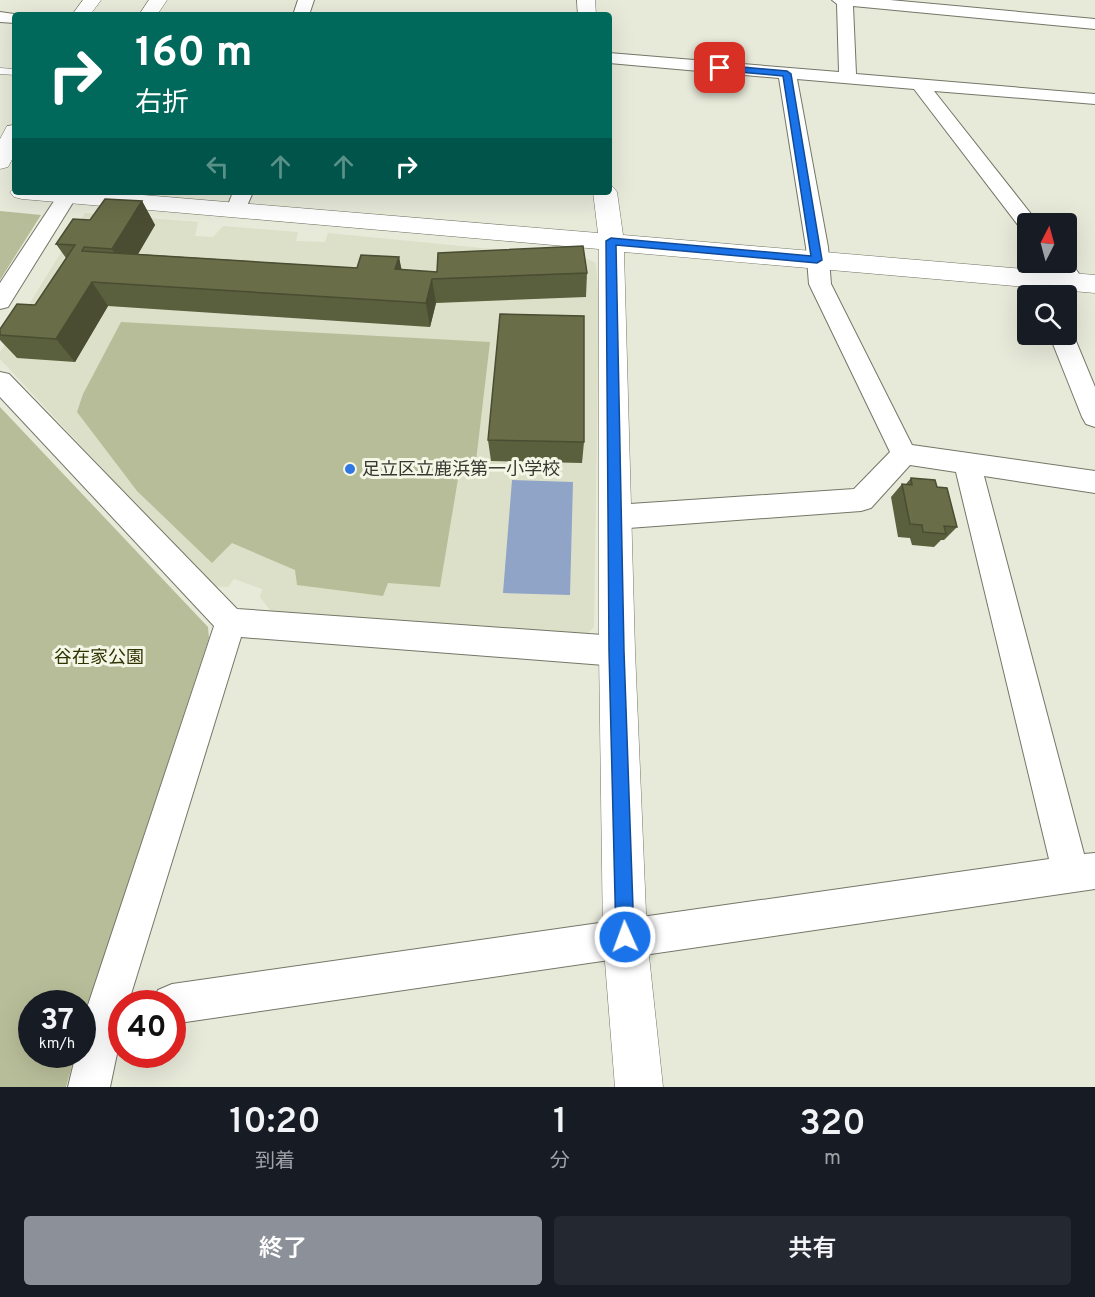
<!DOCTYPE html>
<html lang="ja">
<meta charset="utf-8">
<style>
body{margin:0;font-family:Overpass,"Noto Sans JP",sans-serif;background:#242831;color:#f1f3f6;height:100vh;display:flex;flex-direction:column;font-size:22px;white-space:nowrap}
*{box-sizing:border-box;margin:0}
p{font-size:20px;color:#9ea1a6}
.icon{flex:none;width:33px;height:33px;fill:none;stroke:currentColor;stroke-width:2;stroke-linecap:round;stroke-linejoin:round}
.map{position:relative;height:1087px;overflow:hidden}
.panel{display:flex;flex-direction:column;background:#171b24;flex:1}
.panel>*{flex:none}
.hud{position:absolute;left:12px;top:12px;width:600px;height:183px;border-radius:6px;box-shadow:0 6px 24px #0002;background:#00695c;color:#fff;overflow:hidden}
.needle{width:39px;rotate:6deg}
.tools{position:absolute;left:1017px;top:213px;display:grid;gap:12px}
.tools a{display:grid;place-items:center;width:60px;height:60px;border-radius:6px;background:#171b24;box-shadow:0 6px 24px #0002;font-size:30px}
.speed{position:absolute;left:18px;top:990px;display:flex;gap:12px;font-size:30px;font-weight:700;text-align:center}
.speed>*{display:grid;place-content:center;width:78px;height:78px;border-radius:50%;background:#171b24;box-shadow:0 6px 24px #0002;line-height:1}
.speed small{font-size:15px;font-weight:400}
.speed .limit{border:9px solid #d22;background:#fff;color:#111}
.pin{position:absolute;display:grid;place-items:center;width:51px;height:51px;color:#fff;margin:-26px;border-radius:12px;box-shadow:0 3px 9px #0006}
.me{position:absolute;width:66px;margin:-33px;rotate:358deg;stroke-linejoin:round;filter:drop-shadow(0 0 4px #0008)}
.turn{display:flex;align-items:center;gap:21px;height:126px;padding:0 24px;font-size:27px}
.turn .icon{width:78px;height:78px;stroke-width:2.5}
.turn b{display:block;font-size:42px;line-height:51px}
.lanes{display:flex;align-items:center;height:57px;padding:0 24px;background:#0003;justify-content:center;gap:30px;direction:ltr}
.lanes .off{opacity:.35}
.eta{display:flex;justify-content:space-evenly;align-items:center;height:102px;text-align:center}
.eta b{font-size:36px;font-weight:600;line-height:42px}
.action{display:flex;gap:12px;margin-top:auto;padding:12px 24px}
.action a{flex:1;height:69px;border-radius:6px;background:#8c9099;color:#fff;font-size:24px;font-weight:600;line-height:69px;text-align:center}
.action a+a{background:#242831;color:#f1f3f6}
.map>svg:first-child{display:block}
.built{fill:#dce0c8}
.green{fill:#b8bd99}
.water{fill:#8fa4c6}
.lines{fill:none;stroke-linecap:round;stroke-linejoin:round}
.service-casing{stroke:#747667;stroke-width:1}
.minor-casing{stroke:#747667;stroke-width:2}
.tertiary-casing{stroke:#747667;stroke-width:1}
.service{fill:#fff;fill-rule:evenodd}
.minor{fill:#fff;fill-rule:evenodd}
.tertiary{fill:#fff;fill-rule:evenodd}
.wall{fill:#5a5f3e}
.shaded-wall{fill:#4a4d32}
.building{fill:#696e48;stroke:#4a4d32;stroke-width:1.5}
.route{fill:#1a73e8;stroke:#114b97;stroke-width:1.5}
.poi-dot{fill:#3177e4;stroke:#f4f7e6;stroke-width:2}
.labels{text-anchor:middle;stroke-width:6;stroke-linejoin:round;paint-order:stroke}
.poi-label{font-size:18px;fill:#363730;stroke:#f4f7e6;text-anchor:start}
.park-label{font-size:18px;fill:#2f3300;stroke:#f4f7e6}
</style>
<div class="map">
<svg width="1095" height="1087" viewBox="0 0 1095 1087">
<rect width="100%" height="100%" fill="#e7ead9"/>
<path class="built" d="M 85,213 L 198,222 L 195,236 L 213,237 L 223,226 L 298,232 L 296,241 L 325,242 L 328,233 L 585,258 L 596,263 L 599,301 L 594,627 L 584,637 L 273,614 L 260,597 L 262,589 L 234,579 L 228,587 L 212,586 L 0,359 L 0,352 Z"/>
<path class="green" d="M 0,211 L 41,215 L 0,280 Z
M 121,322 L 490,342 L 476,461 L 461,461 L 440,587 L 388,583 L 383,596 L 297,585 L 295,570 L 232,543 L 212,563 L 137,491 L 77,412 L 83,394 Z
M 0,407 L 208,627 L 209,638 L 91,995 L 83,1027 L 82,1004 L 32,1004 L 32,1054 L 75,1055 L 66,1087 L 0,1087 Z"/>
<path class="water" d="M 512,480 L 573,482 L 570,595 L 503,593 Z"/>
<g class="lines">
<g class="service-casing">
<path id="service" d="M 0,68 L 15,69 L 15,75 L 0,74 Z"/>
</g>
<g class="minor-casing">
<path id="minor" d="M 298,0 L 314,0 L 309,15 L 293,15 Z
M 832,0 L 890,0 L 1095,19 L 1095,29 L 853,6 L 856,74 L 1095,94 L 1095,104 L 934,91 L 1035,219 L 1038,224 L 1028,224 L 1028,230 L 1021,229 L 914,89 L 797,79 L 828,247 L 831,284 L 912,445 L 1095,471 L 1095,493 L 984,476 L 1084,854 L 1095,853 L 1095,889 L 172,1024 L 172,1004 L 152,1004 L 158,990 L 172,984 L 1049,859 L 956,472 L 910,465 L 871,508 L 861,511 L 615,529 L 605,525 L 601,517 L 605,509 L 615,505 L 854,489 L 890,452 L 809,284 L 806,247 L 779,78 L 609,63 L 609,53 L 839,72 L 837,4 Z
M 0,12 L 21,15 L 15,15 L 15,23 L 0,22 Z
M 60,192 L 74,192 L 77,196 L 8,307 L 0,309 L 0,283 Z
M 233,192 L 253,192 L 243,215 L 236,216 L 229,215 L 226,210 Z
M 1067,257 L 1085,282 L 1082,287 C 1064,292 1057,276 1048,262 L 1066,262 Z
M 1038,272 L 1046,274 L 1056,296 L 1033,296 L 1027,279 L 1030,274 Z
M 1066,327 L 1073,334 L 1095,387 L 1095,427 L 1086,424 L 1082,417 L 1049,334 L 1066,334 Z
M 0,372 L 9,374 L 237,609 L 617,636 L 628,641 L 633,651 L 628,661 L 617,666 L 241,637 L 128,1004 L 122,1004 L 122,1030 L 110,1087 L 68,1087 L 76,1054 L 82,1054 L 82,1025 L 85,1014 L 214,626 L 0,397 Z"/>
</g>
<g class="tertiary-casing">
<path id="tertiary" d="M 83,0 L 101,0 L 90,15 L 72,15 Z
M 149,0 L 167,0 L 157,15 L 139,15 Z
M 577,0 L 595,0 L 596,15 L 578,15 Z
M 15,125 L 15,154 L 8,167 L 0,169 L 0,139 L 7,126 Z
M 609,186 L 613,187 L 617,192 L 623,235 L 1095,275 L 1095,293 L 624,252 L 635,651 L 647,937 L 663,1087 L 615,1087 L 603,937 L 599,651 L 599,249 L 22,199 L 14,197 L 10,192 L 15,187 L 15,192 L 107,192 L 598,233 L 593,192 L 609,192 Z"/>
</g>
<use href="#service" class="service"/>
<use href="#minor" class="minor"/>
<use href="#tertiary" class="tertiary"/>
</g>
<path class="wall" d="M 142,201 L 155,225 L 138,254 L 357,268 L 399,257 L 401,270 L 437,272 L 587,273 L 586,297 L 436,303 L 430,327 L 108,306 L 75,362 L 17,358 L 0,340 L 0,329 L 35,305 L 66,258 L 56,244 Z
M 488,440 L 584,442 L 582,463 L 491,461 Z
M 911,478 L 937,487 L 957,527 L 944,540 L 941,540 L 934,547 L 912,545 L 910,538 L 898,537 L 891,497 L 902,484 L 906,484 Z"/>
<path class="shaded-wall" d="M 142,201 L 155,225 L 127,273 L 112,249 Z
M 399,257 L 404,281 L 395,269 Z
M 432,279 L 436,303 L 430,327 L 426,303 Z
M 92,282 L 108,306 L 75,362 L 56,339 Z"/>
<path class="building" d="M 105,199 L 142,201 L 112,249 L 84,247 L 82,251 L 357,268 L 361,255 L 399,257 L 395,269 L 437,272 L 438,253 L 583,246 L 587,273 L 432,279 L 426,303 L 92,282 L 56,339 L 0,335 L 0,329 L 17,304 L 35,305 L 75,245 L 56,244 L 73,219 L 90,220 Z
M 500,314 L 584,316 L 584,442 L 488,440 Z
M 911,478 L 935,480 L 937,487 L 947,488 L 957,527 L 944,526 L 946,534 L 923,532 L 922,525 L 910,524 L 902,484 L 912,485 Z"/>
<path class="route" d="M 720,65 L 787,71 L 791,74 L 822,260 L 817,263 L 616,245 L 624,651 L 634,937 L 632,943 L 625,946 L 619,943 L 616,937 L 609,651 L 606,241 L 611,238 L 811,256 L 783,76 L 717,70 L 717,66 Z"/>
<circle class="poi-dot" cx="350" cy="469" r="6"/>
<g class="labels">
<g class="poi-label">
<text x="362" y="475">足立区立鹿浜第一小学校</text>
</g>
<g class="park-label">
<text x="99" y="663">谷在家公園</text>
</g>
</g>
</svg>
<div class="tools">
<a><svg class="needle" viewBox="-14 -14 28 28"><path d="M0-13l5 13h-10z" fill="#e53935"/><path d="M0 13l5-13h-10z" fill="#9ea1a6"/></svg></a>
<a><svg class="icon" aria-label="search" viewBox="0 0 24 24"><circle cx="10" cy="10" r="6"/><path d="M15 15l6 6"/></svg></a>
</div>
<div class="speed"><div>37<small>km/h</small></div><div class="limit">40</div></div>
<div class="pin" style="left:720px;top:68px;background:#d93025"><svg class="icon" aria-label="arrive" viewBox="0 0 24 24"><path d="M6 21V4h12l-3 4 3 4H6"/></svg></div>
<svg class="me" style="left:625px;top:937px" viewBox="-20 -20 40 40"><circle r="17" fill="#1a73e8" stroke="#fff" stroke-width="3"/><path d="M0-11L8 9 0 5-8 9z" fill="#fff"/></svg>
<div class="hud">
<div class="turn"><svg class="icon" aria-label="right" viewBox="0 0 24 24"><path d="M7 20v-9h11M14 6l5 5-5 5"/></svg><div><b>160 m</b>右折</div></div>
<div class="lanes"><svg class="icon off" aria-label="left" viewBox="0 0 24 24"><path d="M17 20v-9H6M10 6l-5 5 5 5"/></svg><svg class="icon off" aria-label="ahead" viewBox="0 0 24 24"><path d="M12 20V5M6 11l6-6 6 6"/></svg><svg class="icon off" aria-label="ahead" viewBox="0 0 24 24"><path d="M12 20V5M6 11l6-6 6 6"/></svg><svg class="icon" aria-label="right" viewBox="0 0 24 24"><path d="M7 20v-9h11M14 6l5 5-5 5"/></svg></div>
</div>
</div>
<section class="panel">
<div class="eta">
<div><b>10:20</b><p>到着</p></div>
<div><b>1</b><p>分</p></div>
<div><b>320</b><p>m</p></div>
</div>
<div class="action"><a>終了</a><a>共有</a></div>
</section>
